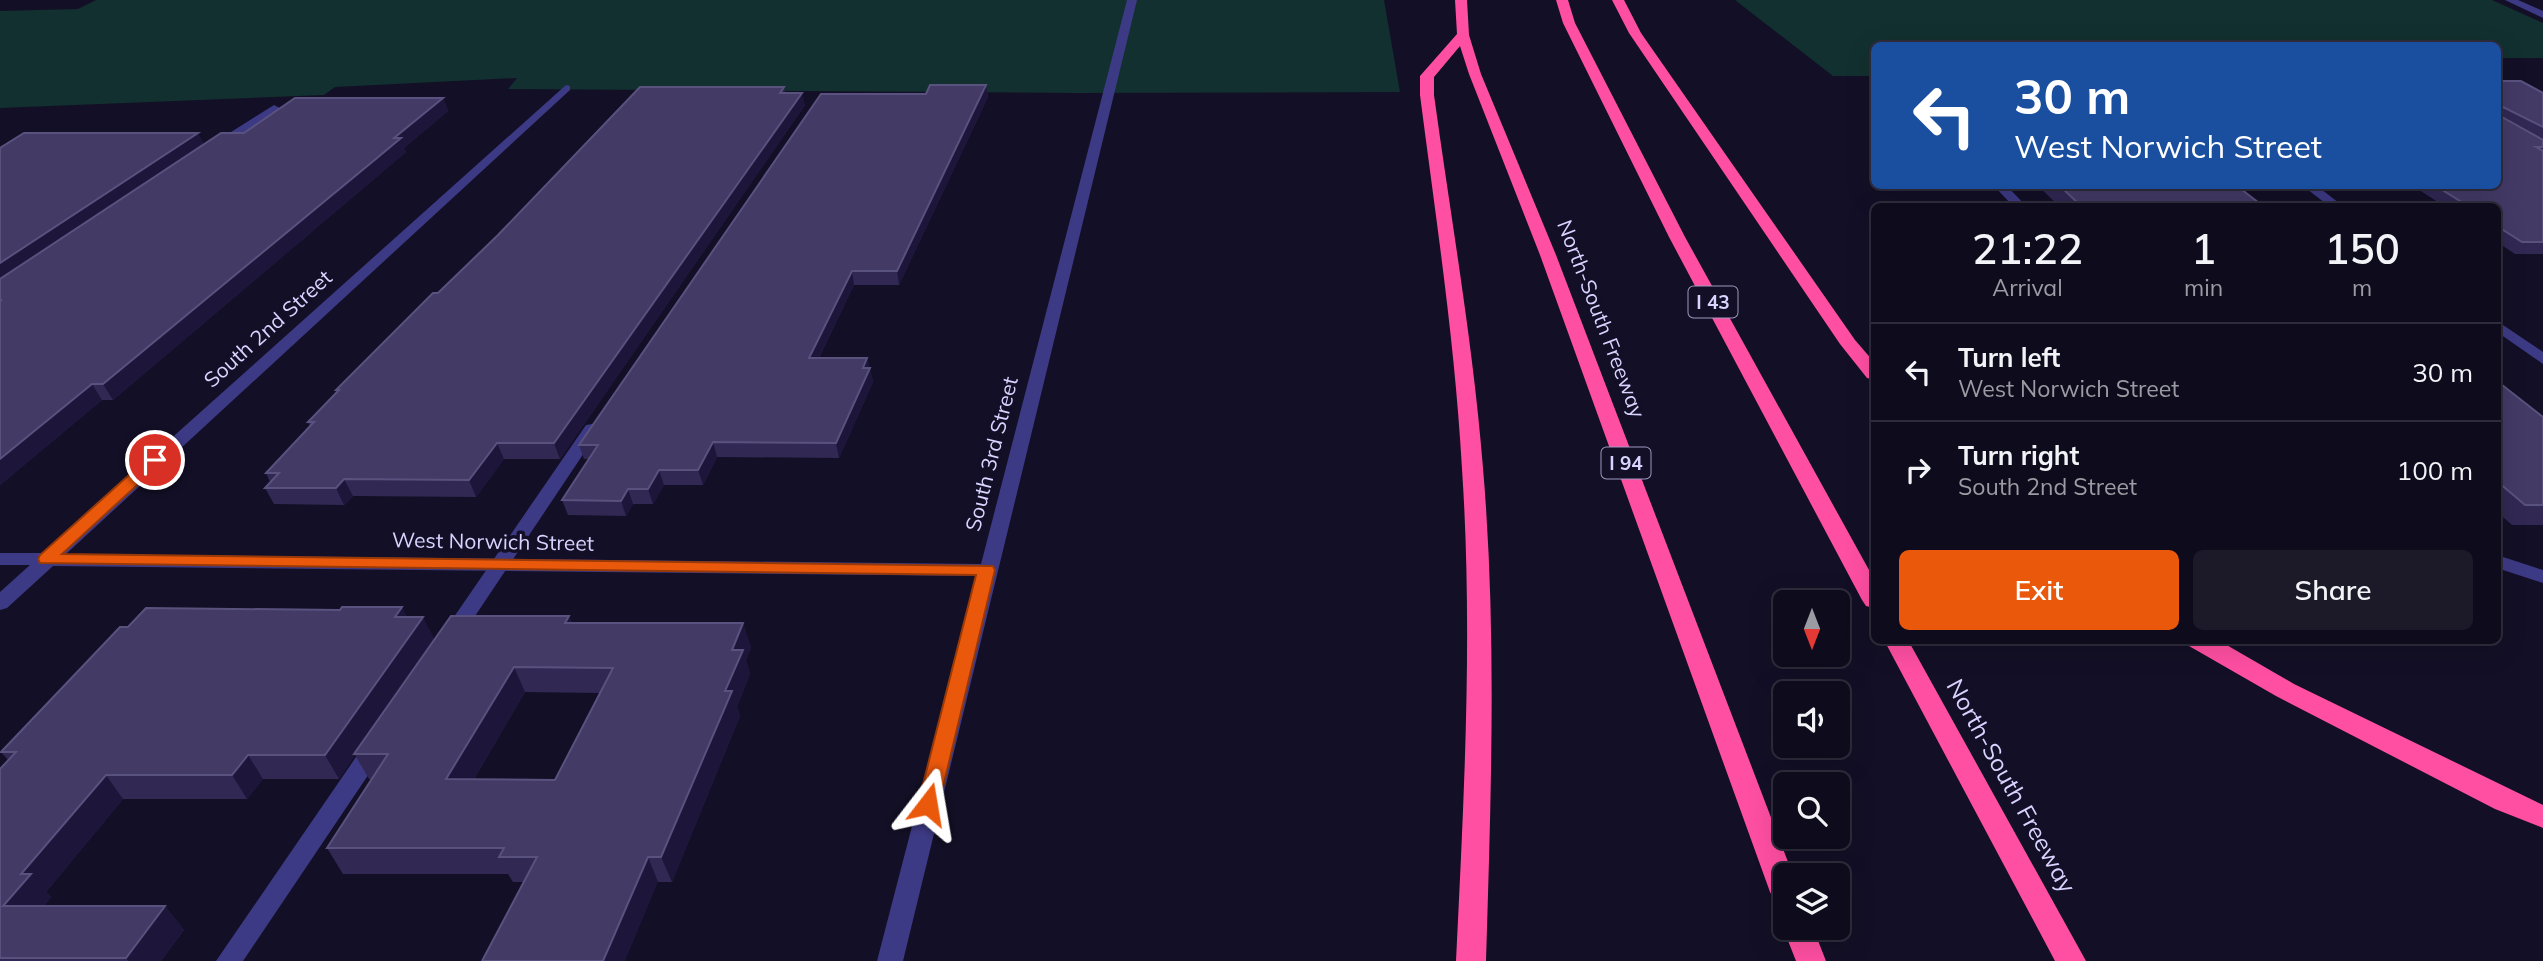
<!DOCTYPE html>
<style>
body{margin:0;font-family:Mulish,sans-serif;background:#1c1929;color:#f1f3f6;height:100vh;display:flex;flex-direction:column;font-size:26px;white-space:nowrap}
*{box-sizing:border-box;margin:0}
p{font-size:23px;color:#9b9ba3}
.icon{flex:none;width:38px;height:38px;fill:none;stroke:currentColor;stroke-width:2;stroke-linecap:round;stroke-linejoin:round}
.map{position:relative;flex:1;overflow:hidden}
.details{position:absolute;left:1871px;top:203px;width:630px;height:441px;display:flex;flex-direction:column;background:#0e0b1c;border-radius:10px;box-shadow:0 7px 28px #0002,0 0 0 2px #2e2b3b}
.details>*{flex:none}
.hud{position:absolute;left:1871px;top:42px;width:630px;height:147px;border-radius:10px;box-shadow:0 7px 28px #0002,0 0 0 2px #2e2b3b;background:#1a4fa0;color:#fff;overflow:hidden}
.needle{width:46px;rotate:180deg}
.controls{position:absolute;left:1773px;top:590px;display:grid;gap:14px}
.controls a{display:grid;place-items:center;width:77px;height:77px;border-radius:10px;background:#0e0b1c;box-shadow:0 7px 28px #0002,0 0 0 2px #2e2b3b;font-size:35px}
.pin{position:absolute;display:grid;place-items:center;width:60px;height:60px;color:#fff;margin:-30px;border:4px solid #fff;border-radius:50%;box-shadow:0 2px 7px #0007}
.me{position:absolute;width:77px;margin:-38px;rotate:14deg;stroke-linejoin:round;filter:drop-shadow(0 0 5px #0008)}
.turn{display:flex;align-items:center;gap:24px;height:147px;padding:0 28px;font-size:32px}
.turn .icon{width:91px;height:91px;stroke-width:2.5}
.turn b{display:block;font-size:49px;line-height:60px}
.eta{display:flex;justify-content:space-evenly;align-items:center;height:119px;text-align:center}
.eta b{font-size:42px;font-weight:600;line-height:49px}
.button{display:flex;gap:14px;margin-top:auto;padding:14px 28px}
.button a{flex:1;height:80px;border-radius:10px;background:#ea580c;color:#fff;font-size:28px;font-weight:600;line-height:80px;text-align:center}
.button a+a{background:#1c1929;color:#f1f3f6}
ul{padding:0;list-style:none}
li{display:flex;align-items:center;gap:21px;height:98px;padding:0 28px;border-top:2px solid #2e2b3b}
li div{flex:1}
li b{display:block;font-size:26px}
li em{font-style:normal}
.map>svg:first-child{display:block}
.green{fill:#12302f}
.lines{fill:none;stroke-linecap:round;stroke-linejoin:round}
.service{fill:#3d3a85;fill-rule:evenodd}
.minor{fill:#3d3a85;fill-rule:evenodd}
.motorway{fill:#ff4fa3;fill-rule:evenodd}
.wall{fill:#312854;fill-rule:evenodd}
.shaded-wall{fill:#1d163a}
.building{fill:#433a66;stroke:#5a527e;stroke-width:2;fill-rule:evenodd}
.route{fill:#ea580c;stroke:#983908;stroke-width:2}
.labels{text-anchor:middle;stroke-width:7;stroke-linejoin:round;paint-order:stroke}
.shield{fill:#130f26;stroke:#9e99be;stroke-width:2}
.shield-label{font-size:19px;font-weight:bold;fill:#d9d4ff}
.street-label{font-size:21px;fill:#d9d4ff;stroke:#130f26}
.near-street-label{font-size:24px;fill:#d9d4ff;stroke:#130f26}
</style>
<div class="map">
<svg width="2543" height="961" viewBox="0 0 2543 961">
<rect width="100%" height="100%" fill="#130f26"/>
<path class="green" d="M 96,0 L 1384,0 L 1400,92 L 1076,93 L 508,89 L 517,78 L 335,87 L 324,95 L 0,108 L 0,11 L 78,9 Z
M 1735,0 L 2492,0 L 2543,23 L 2543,58 L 2497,58 L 2497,46 L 1874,46 L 1874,76 L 1833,76 Z"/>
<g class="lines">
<path class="service" d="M 274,105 L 280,108 L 278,110 L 220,150 L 212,150 L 212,144 Z
M 1994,186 L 2007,186 L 2026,206 L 2013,206 Z
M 592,424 L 600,429 L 459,640 L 445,640 L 442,635 L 445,630 L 586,425 Z
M 2497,555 L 2543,570 L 2543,583 L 2497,568 Z
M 375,739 L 383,741 L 386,747 L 383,753 L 243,961 L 216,961 L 367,741 Z"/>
<path class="minor" d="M 1127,0 L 1137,0 L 903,961 L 877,961 L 977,576 L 53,566 L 7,608 L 0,610 L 0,592 L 30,565 L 0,565 L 0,553 L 43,553 L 566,85 L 570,86 L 570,90 L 66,554 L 981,564 Z
M 2505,0 L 2518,0 L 2543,11 L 2543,18 Z
M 2303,186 L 2317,186 L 2343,206 L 2329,206 Z
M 2497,321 L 2543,352 L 2543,364 L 2497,332 Z"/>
<path class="motorway" d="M 1455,0 L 1467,0 L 1469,35 L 1481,74 L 1556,255 L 1793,875 L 1785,875 L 1785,904 L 1775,901 L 1770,892 L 1540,255 L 1469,74 L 1460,46 L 1434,77 L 1434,95 C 1451,219 1473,343 1483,468 C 1497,632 1491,797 1486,961 L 1456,961 C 1464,797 1473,633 1462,469 C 1455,343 1436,219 1420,95 L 1420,76 L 1457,34 Z
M 1556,0 L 1568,0 L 1575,23 L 1685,237 L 1874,579 L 1874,608 L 1866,606 L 1862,600 L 1669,237 L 1563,23 Z
M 1612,0 L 1624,0 L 1641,33 L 1855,340 L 1874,362 L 1874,380 L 1867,378 L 1840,344 L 1629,33 Z
M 1884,640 L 1908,640 L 2086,961 L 2055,961 Z
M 2186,640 L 2218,640 L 2294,684 L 2543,805 L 2543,828 L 2495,809 L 2276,696 L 2189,646 Z
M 1785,924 L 1785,928 L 1813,928 L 1826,961 L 1796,961 L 1783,928 Z"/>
</g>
<path class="wall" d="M 2497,81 L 2543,93 L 2543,254 L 2515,254 L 2497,242 L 2497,206 L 2444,206 L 2413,186 L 2497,186 Z
M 986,85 L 988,97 L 899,285 L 854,285 L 819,358 L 867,358 L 873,382 L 839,458 L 717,457 L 703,485 L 664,485 L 653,504 L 633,504 L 626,516 L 568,515 L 562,500 L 589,459 L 584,459 L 579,445 L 926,94 Z
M 784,87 L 785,93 L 805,105 L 560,459 L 504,459 L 476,497 L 353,496 L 344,505 L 274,504 L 265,488 L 270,482 L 266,473 L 310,427 L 308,422 L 337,392 L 336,390 L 438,293 Z
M 443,98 L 448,111 L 404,148 L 406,152 L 113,400 L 102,400 L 0,485 L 0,148 L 198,133 L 204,145 L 244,133 Z
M 2038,186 L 2237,186 L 2263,206 L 2059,206 Z
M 2497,381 L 2543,417 L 2543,525 L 2512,525 L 2497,512 Z
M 569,616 L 572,623 L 743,623 L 751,648 L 746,660 L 750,674 L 737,707 L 740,716 L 672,882 L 513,882 L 508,874 L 343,874 L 327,848 L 372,779 L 369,779 L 355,755 L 339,779 L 263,779 L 247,799 L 123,799 L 46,892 L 51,897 L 44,906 L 165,906 L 184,930 L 161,961 L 0,961 L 0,769 L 8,760 L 1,752 L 407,617 L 434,639 ZM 525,692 L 600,693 L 555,780 L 474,779 Z"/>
<path class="shaded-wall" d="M 986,85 L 988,97 L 899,285 L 897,271 Z
M 802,93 L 805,105 L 560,459 L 554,443 Z
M 443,98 L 448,111 L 404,148 L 406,152 L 113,400 L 103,384 Z
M 198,133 L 205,147 L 0,284 L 0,263 Z
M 852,271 L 854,285 L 812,372 L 809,358 Z
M 867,358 L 873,382 L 839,458 L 836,443 Z
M 92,384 L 102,400 L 0,485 L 0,459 Z
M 713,442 L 717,457 L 703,485 L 698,470 Z
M 497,443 L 504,459 L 476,497 L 469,480 Z
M 659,470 L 664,485 L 653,504 L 648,489 Z
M 344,479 L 353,496 L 344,505 L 336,488 Z
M 628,489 L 633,504 L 626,516 L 621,501 Z
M 402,607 L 414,630 L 395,617 Z
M 569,616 L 579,640 L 565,623 Z
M 423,617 L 435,640 L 354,754 L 355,755 L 339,779 L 325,755 Z
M 743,623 L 751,648 L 746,660 L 750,674 L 737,707 L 740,716 L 672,882 L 661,857 L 725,691 L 732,650 Z
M 514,667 L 525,692 L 459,804 L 446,779 Z
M 248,755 L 263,779 L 247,799 L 232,775 Z
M 106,775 L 123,799 L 46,892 L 51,897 L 24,930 L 3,906 L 21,874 Z
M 648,857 L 658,882 L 625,961 L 603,961 Z
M 165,906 L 184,930 L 161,961 L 128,961 L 126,958 Z"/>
<path class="building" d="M 2497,81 L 2521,81 L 2543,93 L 2543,127 L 2501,106 L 2502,117 L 2543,140 L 2543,147 L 2536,147 L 2543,151 L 2543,242 L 2522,242 L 2497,226 L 2497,206 L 2468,206 L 2436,186 L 2497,186 Z
M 930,85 L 986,85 L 897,271 L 852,271 L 809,358 L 867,358 L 863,368 L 870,368 L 836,443 L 713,442 L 698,470 L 659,470 L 648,489 L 628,489 L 621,501 L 562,500 L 598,445 L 579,445 L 821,94 L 926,94 Z
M 640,87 L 784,87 L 780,93 L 802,93 L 554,443 L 497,443 L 469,480 L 344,479 L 336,488 L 265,488 L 279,473 L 266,473 L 314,422 L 308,422 L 339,390 L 336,390 L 433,293 L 438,293 L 498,235 Z
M 295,98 L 443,98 L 394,138 L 401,138 L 377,158 L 103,384 L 92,384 L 0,459 L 0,301 L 2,300 L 0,300 L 0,279 L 221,133 L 244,133 Z
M 24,133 L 198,133 L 0,263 L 0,148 Z
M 2060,186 L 2237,186 L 2263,206 L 2081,206 Z
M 2497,381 L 2543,417 L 2543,505 L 2525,505 L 2497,481 Z
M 342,607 L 402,607 L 395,617 L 423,617 L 325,755 L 248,755 L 232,775 L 106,775 L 21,874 L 31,874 L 3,906 L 165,906 L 126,958 L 0,958 L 0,769 L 16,752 L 1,752 L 120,627 L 128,627 L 146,608 L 340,610 Z
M 451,616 L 569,616 L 565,623 L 743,623 L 732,650 L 743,650 L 725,691 L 732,691 L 661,857 L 648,857 L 603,961 L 482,961 L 537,857 L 499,857 L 504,848 L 327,848 L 388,754 L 354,754 ZM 514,667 L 613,668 L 555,780 L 446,779 Z"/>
<path class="route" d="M 155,456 L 163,460 L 160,464 L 62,554 L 993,566 L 995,570 L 939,804 L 936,810 L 928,813 L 921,810 L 918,804 L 976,575 L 40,563 L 38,559 L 40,555 L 149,457 Z"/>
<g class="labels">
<g class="shield">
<rect x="1688.5" y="286.5" width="49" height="31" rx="5"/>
<rect x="1601.5" y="447.5" width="49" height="31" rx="5"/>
</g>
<g class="shield-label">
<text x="1713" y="309">I 43</text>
<text x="1626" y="470">I 94</text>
</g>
<g class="street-label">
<text transform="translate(1601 319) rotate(69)" y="7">North-South Freeway</text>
<text transform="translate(268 329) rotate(-42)" y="7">South 2nd Street</text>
<text transform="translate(992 454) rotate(-76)" y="7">South 3rd Street</text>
<text transform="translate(493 542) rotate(1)" y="7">West Norwich Street</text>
</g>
<g class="near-street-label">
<text transform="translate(2011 786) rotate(61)" y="8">North-South Freeway</text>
</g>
</g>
</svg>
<div class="controls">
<a><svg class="needle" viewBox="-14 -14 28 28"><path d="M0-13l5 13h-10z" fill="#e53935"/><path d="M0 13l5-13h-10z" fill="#9b9ba3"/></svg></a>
<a><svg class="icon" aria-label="sound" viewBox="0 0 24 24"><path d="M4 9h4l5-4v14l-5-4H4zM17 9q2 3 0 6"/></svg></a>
<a><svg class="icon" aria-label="search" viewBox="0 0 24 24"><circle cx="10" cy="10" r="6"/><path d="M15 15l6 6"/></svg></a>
<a><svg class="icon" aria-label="layers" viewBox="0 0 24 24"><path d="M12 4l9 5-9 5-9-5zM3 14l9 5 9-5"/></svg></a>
</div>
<div class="pin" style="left:155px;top:460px;background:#d93025"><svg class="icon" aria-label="arrive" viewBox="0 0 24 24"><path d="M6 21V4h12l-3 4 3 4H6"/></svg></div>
<svg class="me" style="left:928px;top:804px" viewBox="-20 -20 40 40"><path d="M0-17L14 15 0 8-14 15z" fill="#ea580c" stroke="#fff" stroke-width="4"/></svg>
<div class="hud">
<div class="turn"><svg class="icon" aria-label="left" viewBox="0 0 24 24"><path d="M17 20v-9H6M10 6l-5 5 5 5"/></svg><div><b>30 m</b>West Norwich Street</div></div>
</div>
<section class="details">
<div class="eta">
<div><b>21:22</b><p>Arrival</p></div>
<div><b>1</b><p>min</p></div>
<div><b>150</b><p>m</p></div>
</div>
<ul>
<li><svg class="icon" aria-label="left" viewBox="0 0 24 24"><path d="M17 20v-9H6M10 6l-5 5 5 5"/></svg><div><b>Turn left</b><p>West Norwich Street</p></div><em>30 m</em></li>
<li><svg class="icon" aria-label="right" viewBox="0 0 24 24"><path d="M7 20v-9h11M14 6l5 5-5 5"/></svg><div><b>Turn right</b><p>South 2nd Street</p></div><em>100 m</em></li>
</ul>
<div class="button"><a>Exit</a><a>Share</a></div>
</section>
</div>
